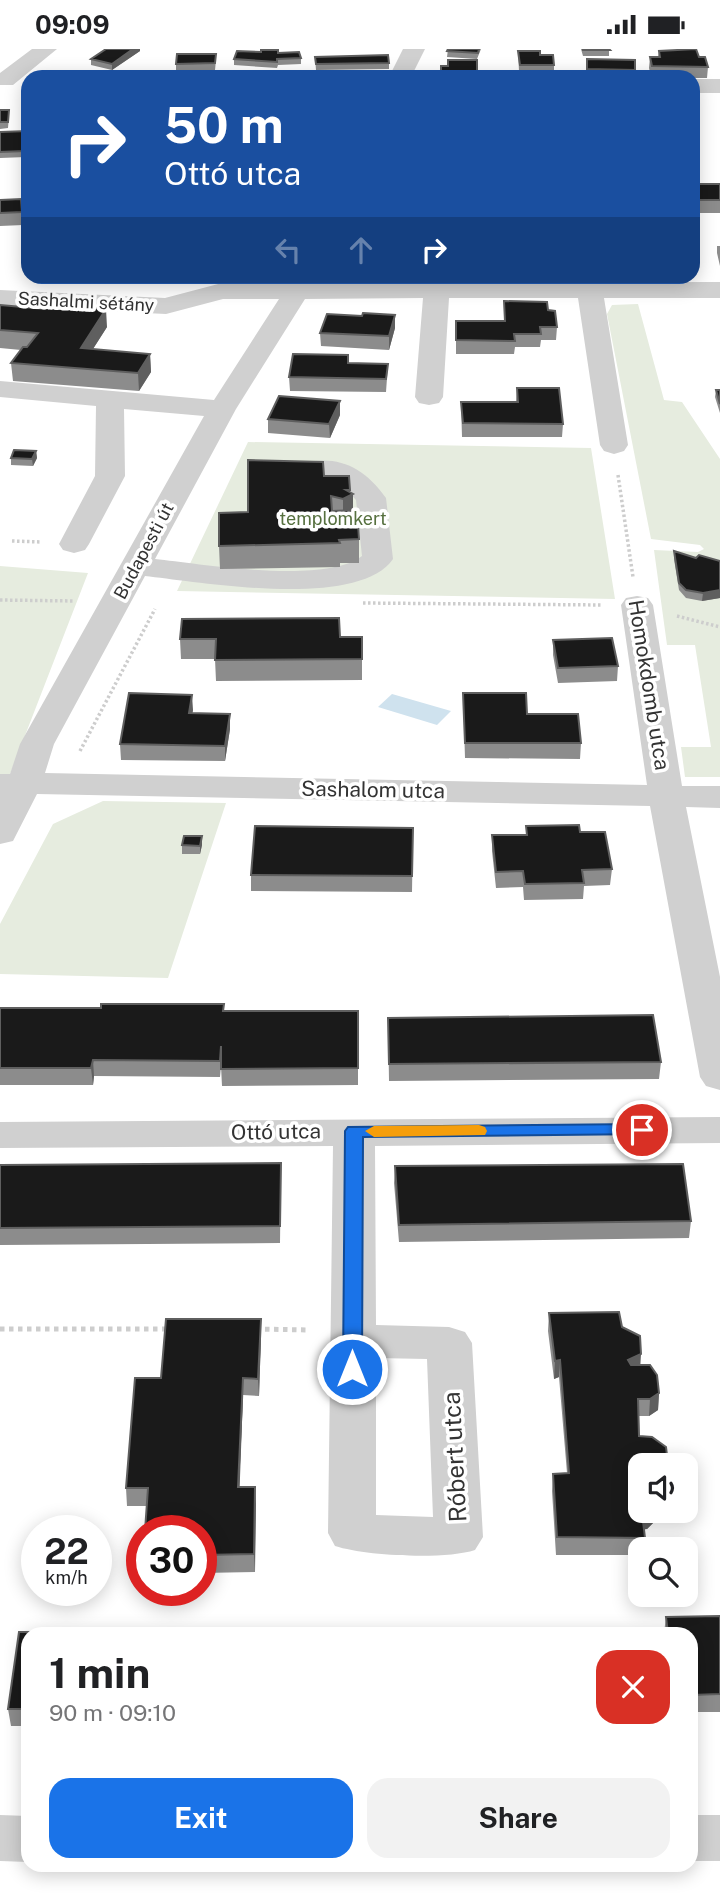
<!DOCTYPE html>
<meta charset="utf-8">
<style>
body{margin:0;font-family:"Public Sans",sans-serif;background:#f2f2f2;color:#202124;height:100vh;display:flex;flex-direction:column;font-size:26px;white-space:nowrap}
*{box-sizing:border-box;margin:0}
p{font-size:23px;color:#757577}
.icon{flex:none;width:38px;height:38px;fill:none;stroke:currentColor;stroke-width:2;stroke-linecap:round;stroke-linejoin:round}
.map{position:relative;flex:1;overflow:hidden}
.drawer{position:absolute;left:21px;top:1578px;width:677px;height:245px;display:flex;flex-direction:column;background:#fff;border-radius:21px;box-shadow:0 4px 18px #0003}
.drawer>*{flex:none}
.hud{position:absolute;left:21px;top:21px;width:679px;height:214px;border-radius:21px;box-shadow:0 4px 18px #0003;background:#1a4fa0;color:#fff;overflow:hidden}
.buttons{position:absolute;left:628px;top:1404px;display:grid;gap:14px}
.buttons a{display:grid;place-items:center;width:70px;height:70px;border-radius:14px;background:#fff;box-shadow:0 4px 18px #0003;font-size:35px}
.speed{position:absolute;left:21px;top:1466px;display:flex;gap:14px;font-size:35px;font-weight:700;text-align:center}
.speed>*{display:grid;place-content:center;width:91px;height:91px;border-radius:50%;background:#fff;box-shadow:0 4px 18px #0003;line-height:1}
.speed small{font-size:18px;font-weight:400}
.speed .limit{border:10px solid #d22;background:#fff;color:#111}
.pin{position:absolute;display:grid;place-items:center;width:60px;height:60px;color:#fff;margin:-30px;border:4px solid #fff;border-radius:50%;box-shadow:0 2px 7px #0007}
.me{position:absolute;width:77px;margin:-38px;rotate:0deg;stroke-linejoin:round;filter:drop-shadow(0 0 5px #0008)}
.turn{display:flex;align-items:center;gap:24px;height:147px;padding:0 28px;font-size:32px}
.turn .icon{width:91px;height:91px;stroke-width:2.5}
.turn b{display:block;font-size:49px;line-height:60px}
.lanes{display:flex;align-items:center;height:66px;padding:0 28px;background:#0003;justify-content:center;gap:35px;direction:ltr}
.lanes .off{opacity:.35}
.round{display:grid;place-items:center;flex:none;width:74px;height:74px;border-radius:21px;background:#f2f2f2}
.overview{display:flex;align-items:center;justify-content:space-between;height:119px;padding:0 28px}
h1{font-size:42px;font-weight:700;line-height:52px}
.primary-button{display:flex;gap:14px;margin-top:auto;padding:14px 28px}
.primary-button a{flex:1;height:80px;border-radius:21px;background:#1a73e8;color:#fff;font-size:28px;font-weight:700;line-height:80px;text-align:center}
.primary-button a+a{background:#f2f2f2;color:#202124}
.status{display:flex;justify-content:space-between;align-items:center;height:49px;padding:0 35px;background:#fff;direction:ltr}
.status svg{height:19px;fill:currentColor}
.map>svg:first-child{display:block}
.green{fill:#e6ecdf}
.water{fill:#cfe2ee}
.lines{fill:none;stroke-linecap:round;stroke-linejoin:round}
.path-far1{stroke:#cdcdcd;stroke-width:3.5;stroke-dasharray:2.5 2.5;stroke-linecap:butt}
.path{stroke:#cdcdcd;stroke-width:5;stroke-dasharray:4.5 4.5;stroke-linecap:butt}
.minor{fill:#d0d0d0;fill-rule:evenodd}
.wall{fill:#8c8c8c}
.shaded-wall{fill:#5f5f5f}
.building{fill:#1a1a1a;stroke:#5f5f5f;stroke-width:2}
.route{fill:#1a73e8;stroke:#114b97;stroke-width:2}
.slow{fill:#f59e0b}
.labels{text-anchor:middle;stroke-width:7;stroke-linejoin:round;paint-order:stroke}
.far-street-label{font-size:18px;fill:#333;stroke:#fff}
.far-park-label{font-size:18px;fill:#56703f;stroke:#fff}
.street-label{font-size:21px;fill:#333;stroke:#fff}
.near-street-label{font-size:24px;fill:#333;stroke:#fff}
</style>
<div class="status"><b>09:09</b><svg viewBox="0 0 49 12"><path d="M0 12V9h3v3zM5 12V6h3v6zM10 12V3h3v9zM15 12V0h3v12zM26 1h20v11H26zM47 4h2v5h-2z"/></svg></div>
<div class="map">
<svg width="720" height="1846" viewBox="0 0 720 1846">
<rect width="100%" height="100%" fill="#fff"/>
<path class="green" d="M 638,255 L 664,351 L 682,353 L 720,410 L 720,728 L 685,728 L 681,698 L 711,698 L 695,596 L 667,596 L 654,501 L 698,503 L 704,500 L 700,496 L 651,490 L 607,265 L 612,256 Z
M 248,393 L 591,399 L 615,550 L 177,542 Z
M 0,517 L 88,524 L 7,733 L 0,733 Z
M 103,752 L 226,754 L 168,929 L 0,925 L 0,875 L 53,775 Z"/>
<path class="water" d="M 392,645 L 451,662 L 437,676 L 378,658 Z"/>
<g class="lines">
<path class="path-far1" d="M 618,426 L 633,528
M 12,492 L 42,493
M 0,551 L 75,552
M 363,554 L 603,556
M 677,567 L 720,578
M 80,702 L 155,560"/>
<path class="path" d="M 0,1280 L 170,1280
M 256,1280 L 310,1281"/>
<path class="minor" d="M 32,0 L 57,0 L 13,36 L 0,36 L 0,24 Z
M 403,0 L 425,0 L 411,28 L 389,28 Z
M 693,30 L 720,30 L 720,44 L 693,44 Z
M 291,228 L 315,228 L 313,234 L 720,233 L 720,249 L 604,249 L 628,396 L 624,402 L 614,405 L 604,402 L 600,396 L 578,249 L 449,249 L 443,348 L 439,354 L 429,356 L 419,354 L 415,348 L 423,249 L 305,250 L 236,360 L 155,510 C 203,515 324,536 362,507 L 356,451 L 338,431 L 298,427 L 293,421 L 298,415 C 337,405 363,417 386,449 L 393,510 C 358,561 200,533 145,527 L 54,695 L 45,724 L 647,736 L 621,556 L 626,549 L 637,547 L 648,549 L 653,556 L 682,737 L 720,737 L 720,759 L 686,758 L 720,928 L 720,1041 L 706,1037 L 700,1028 L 650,757 L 37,745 L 13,792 L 0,795 L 0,725 L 10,725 L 20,695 L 204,367 L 124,360 L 125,427 L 89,495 L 85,501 L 74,504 L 63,501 L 59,495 L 95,427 L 96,357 L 0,348 L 0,332 L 214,351 L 279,250 L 223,250 L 166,265 L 0,257 L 0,241 L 165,249 L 222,234 L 288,234 Z
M 720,1068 L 720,1094 L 375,1097 L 376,1276 L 449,1278 L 465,1283 L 472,1294 L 483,1488 L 475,1501 C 445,1511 366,1507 335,1497 L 328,1484 L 333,1097 L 0,1099 L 0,1073 ZM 376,1309 L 427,1310 L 433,1468 L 376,1466 Z
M 0,1766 L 28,1767 L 28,1813 L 0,1812 Z
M 691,1766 L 720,1766 L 720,1812 L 691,1812 Z"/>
</g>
<path class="wall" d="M 106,0 L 140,0 L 140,2 L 112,21 L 91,16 L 91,10 Z
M 448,0 L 481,0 L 477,10 L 447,8 Z
M 581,0 L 609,0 L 609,7 L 583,7 Z
M 518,2 L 540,6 L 554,16 L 554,22 L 519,22 Z
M 659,2 L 699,8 L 708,18 L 707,29 L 693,29 L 693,28 L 651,28 L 649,19 L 650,8 L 658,8 Z
M 278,4 L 301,9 L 301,15 L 278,16 L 277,19 L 234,16 L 234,10 Z
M 315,8 L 389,14 L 389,20 L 316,21 Z
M 587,10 L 635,11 L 635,27 L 586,26 Z
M 216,11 L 215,21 L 176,21 L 176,15 Z
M 477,11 L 477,28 L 441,28 L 441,17 L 448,17 Z
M 693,48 L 697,61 L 697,67 L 693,67 Z
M 0,61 L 9,67 L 8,79 L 0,80 Z
M 28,82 L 28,97 L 26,97 L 26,108 L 0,109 L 0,83 Z
M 693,135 L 720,135 L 720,164 L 693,164 Z
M 21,150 L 23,176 L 0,177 L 0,151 Z
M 717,197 L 720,197 L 720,217 L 717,204 Z
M 504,252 L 548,261 L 557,278 L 556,291 L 541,291 L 540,298 L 515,298 L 514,305 L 456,305 L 456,272 L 504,272 Z
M 0,256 L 107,278 L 93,300 L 150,305 L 151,323 L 139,342 L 13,332 L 11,314 L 21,301 L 0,299 Z
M 395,266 L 395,279 L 389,301 L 321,297 L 320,284 L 362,267 Z
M 388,315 L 386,343 L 290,342 L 289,328 Z
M 517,339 L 563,375 L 562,388 L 462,388 L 461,353 L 516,353 Z
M 716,341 L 720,341 L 720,364 L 715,348 Z
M 340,366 L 330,389 L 268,384 L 268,370 Z
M 36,402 L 37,409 L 33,417 L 11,416 L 11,409 Z
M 324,427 L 350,444 L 359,490 L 359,514 L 340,514 L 340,518 L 220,520 L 219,497 L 248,463 Z
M 674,502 L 696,509 L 720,512 L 720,549 L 702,552 L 686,549 L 679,541 L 674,510 Z
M 362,588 L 362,631 L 216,632 L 215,610 L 181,610 L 180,590 Z
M 553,591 L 618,617 L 617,632 L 558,634 L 553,606 Z
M 463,644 L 527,665 L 581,694 L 580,710 L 465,709 Z
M 193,661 L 192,664 L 230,665 L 230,680 L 225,712 L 121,711 L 120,695 Z
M 526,777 L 580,783 L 612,820 L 610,836 L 584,837 L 583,850 L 524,851 L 523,838 L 496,839 L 492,802 L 492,786 L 526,786 Z
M 413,779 L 412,843 L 251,842 L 251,826 Z
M 202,787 L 202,796 L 200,805 L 182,805 L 182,796 Z
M 224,955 L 224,962 L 358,962 L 358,1036 L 222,1037 L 221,1017 L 220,1028 L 94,1027 L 93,1036 L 0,1036 L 0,959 L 101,959 Z
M 388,969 L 661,1013 L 659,1030 L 389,1032 Z
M 281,1114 L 280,1194 L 0,1196 L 0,1116 Z
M 395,1117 L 691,1172 L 689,1189 L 399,1193 L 394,1134 Z
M 549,1264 L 622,1278 L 640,1316 L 659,1344 L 658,1361 L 649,1367 L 639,1367 L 640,1416 L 640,1461 L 657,1470 L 647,1480 L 644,1480 L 645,1489 L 644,1500 L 640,1500 L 640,1506 L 556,1506 L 552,1442 L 553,1425 L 567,1424 L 559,1328 L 554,1330 L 548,1282 Z
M 261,1288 L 259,1347 L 243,1346 L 239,1438 L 255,1438 L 255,1523 L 201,1524 L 201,1482 L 146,1457 L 127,1457 L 126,1439 L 161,1329 Z
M 720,1567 L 720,1663 L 691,1663 L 691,1586 L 664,1584 L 666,1568 Z
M 28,1586 L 28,1677 L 11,1677 L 8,1660 Z"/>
<path class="shaded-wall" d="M 133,0 L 140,0 L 140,2 L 112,21 L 112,15 Z
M 106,260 L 107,278 L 82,317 L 81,299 Z
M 395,266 L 395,279 L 389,301 L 389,287 Z
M 150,305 L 151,323 L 139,342 L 138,324 Z
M 340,352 L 340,366 L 330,389 L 329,375 Z
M 36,402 L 37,409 L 33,417 L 32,410 Z
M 346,441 L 350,441 L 350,446 L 353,445 L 353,468 L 343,473 L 343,450 Z
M 720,541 L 720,549 L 702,552 L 703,544 Z
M 192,646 L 193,661 L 190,679 L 189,664 Z
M 230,665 L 230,680 L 225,712 L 225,697 Z
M 202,787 L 202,796 L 200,805 L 200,797 Z
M 93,1011 L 94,1027 L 93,1036 L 91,1019 Z
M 261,1270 L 261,1288 L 259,1347 L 258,1330 Z
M 641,1305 L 640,1322 L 627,1328 L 628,1311 Z
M 560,1311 L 559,1328 L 554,1330 L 555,1312 Z
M 243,1329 L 243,1346 L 239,1456 L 238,1438 Z
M 659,1344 L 658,1361 L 649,1367 L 650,1350 Z
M 255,1438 L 256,1455 L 255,1523 L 254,1505 Z
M 650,1461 L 658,1461 L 657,1470 L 647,1480 L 641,1481 L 642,1464 Z"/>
<path class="building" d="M 106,0 L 133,0 L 112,15 L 91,10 Z
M 448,0 L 479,0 L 478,4 L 447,2 Z
M 583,0 L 609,0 L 610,1 L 583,1 Z
M 696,0 L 699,8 L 705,8 L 708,18 L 652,17 L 650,8 L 660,8 L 659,2 Z
M 261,1 L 278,1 L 278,4 L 299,3 L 301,9 L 277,10 L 277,13 L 234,10 L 237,2 L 261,3 Z
M 518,2 L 540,2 L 540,6 L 553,6 L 554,16 L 520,16 Z
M 177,5 L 216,5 L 215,14 L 176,15 Z
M 388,6 L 389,14 L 316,15 L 315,8 Z
M 587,10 L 635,11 L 635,21 L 587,20 Z
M 448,11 L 477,11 L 477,22 L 441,22 L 441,17 L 448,17 Z
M 693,48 L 695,48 L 697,61 L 693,61 Z
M 0,61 L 9,61 L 8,73 L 0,73 Z
M 28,82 L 28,91 L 25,91 L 25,102 L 0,103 L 0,83 Z
M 693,135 L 720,135 L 720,151 L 693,151 Z
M 21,150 L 22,163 L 0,164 L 0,151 Z
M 504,252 L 547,253 L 548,261 L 555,262 L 557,278 L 540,278 L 541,285 L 514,285 L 515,292 L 456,291 L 456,272 L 505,272 Z
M 0,256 L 45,260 L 48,256 L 106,260 L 81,299 L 150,305 L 138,324 L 11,314 L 23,298 L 27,298 L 38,284 L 0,281 Z
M 363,264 L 395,266 L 389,287 L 320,284 L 327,265 L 362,267 Z
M 293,305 L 348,306 L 348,314 L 388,315 L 386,330 L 289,328 Z
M 517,339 L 559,339 L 563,375 L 463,374 L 461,353 L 518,353 Z
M 716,341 L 720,341 L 720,355 Z
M 279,347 L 340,352 L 329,375 L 268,370 Z
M 14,401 L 36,402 L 32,410 L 11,409 Z
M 248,411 L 323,413 L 324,427 L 349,427 L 350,441 L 346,441 L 353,445 L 343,450 L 331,447 L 332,462 L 357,461 L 359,490 L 339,491 L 340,494 L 219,497 L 219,464 L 248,463 Z
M 674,502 L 696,509 L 699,506 L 720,512 L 720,541 L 703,544 L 686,541 L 679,534 Z
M 339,569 L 340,588 L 362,588 L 362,610 L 215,611 L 216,590 L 180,590 L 182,570 Z
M 612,589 L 618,617 L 558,619 L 553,591 Z
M 129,644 L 192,646 L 189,664 L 230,665 L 225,697 L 120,695 Z
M 463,644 L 526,644 L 527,665 L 578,665 L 581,694 L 465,694 Z
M 579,776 L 580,783 L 605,783 L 612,820 L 582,821 L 584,834 L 525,835 L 523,822 L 496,823 L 492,786 L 527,786 L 526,777 Z
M 255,777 L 413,779 L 412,827 L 251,826 Z
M 184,787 L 202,787 L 200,797 L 182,796 Z
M 101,955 L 224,955 L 223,962 L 358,962 L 358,1019 L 221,1020 L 221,997 L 220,1012 L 93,1011 L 91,1019 L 0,1019 L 0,959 L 101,959 Z
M 653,966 L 661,1013 L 389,1015 L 388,969 Z
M 281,1114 L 280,1177 L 0,1179 L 0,1116 Z
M 683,1115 L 691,1172 L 399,1176 L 395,1117 Z
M 619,1263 L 622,1278 L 640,1287 L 641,1305 L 628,1311 L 631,1316 L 650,1316 L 657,1326 L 659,1344 L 650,1350 L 638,1350 L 639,1387 L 652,1388 L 666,1398 L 668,1415 L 667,1416 L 640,1416 L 640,1425 L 636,1425 L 640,1427 L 640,1461 L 650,1461 L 642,1464 L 645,1489 L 557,1488 L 553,1425 L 569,1424 L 560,1311 L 555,1312 L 549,1264 Z
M 166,1270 L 261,1270 L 258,1330 L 243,1329 L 238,1438 L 255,1438 L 254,1505 L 201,1506 L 201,1482 L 145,1482 L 148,1439 L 126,1439 L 135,1329 L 161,1329 Z
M 720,1567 L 720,1645 L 691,1646 L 691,1586 L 343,1586 L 668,1584 L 666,1568 Z
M 274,1582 L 274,1586 L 28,1586 L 28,1660 L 8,1660 L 19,1583 Z"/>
<path class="route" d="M 642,1075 L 650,1081 L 648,1085 L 363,1088 L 362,1320 L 359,1325 L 346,1325 L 343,1320 L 345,1082 L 348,1078 Z"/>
<path class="slow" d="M 479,1076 L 485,1078 L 487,1082 L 485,1086 L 374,1088 L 365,1082 L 374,1077 Z"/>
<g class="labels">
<g class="far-street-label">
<text transform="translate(86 253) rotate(3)" y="6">Sashalmi sétány</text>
<text transform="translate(144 502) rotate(-62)" y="6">Budapesti út</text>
</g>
<g class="far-park-label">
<text x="333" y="476">templomkert</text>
</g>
<g class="street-label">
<text transform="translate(649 636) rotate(81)" y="7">Homokdomb utca</text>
<text transform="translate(373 741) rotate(1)" y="7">Sashalom utca</text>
<text transform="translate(276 1083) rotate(-1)" y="7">Ottó utca</text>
</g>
<g class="near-street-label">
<text transform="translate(455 1408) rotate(-93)" y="8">Róbert utca</text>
</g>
</g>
</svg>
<div class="buttons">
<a><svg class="icon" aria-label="sound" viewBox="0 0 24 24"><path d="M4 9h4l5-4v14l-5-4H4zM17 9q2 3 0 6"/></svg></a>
<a><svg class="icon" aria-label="search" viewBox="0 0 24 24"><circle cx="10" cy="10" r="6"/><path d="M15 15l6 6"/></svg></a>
</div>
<div class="speed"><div>22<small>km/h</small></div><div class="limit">30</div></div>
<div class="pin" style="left:642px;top:1081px;background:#d93025"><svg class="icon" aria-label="arrive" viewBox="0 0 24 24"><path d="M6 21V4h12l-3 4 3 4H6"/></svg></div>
<svg class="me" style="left:352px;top:1320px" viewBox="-20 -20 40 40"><circle r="17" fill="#1a73e8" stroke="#fff" stroke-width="3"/><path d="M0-11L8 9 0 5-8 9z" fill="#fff"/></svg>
<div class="hud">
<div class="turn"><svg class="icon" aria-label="right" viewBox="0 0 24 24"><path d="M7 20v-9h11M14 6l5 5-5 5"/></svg><div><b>50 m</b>Ottó utca</div></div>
<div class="lanes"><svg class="icon off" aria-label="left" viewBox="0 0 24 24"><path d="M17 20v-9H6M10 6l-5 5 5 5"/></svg><svg class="icon off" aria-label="ahead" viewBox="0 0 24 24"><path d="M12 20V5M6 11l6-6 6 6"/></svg><svg class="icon" aria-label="right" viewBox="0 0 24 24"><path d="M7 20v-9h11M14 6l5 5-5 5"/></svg></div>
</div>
<section class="drawer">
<div class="overview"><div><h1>1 min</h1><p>90 m · 09:10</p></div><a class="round" style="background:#d93025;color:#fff"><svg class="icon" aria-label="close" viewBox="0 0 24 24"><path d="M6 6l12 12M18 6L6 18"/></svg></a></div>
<div class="primary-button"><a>Exit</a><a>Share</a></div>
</section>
</div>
